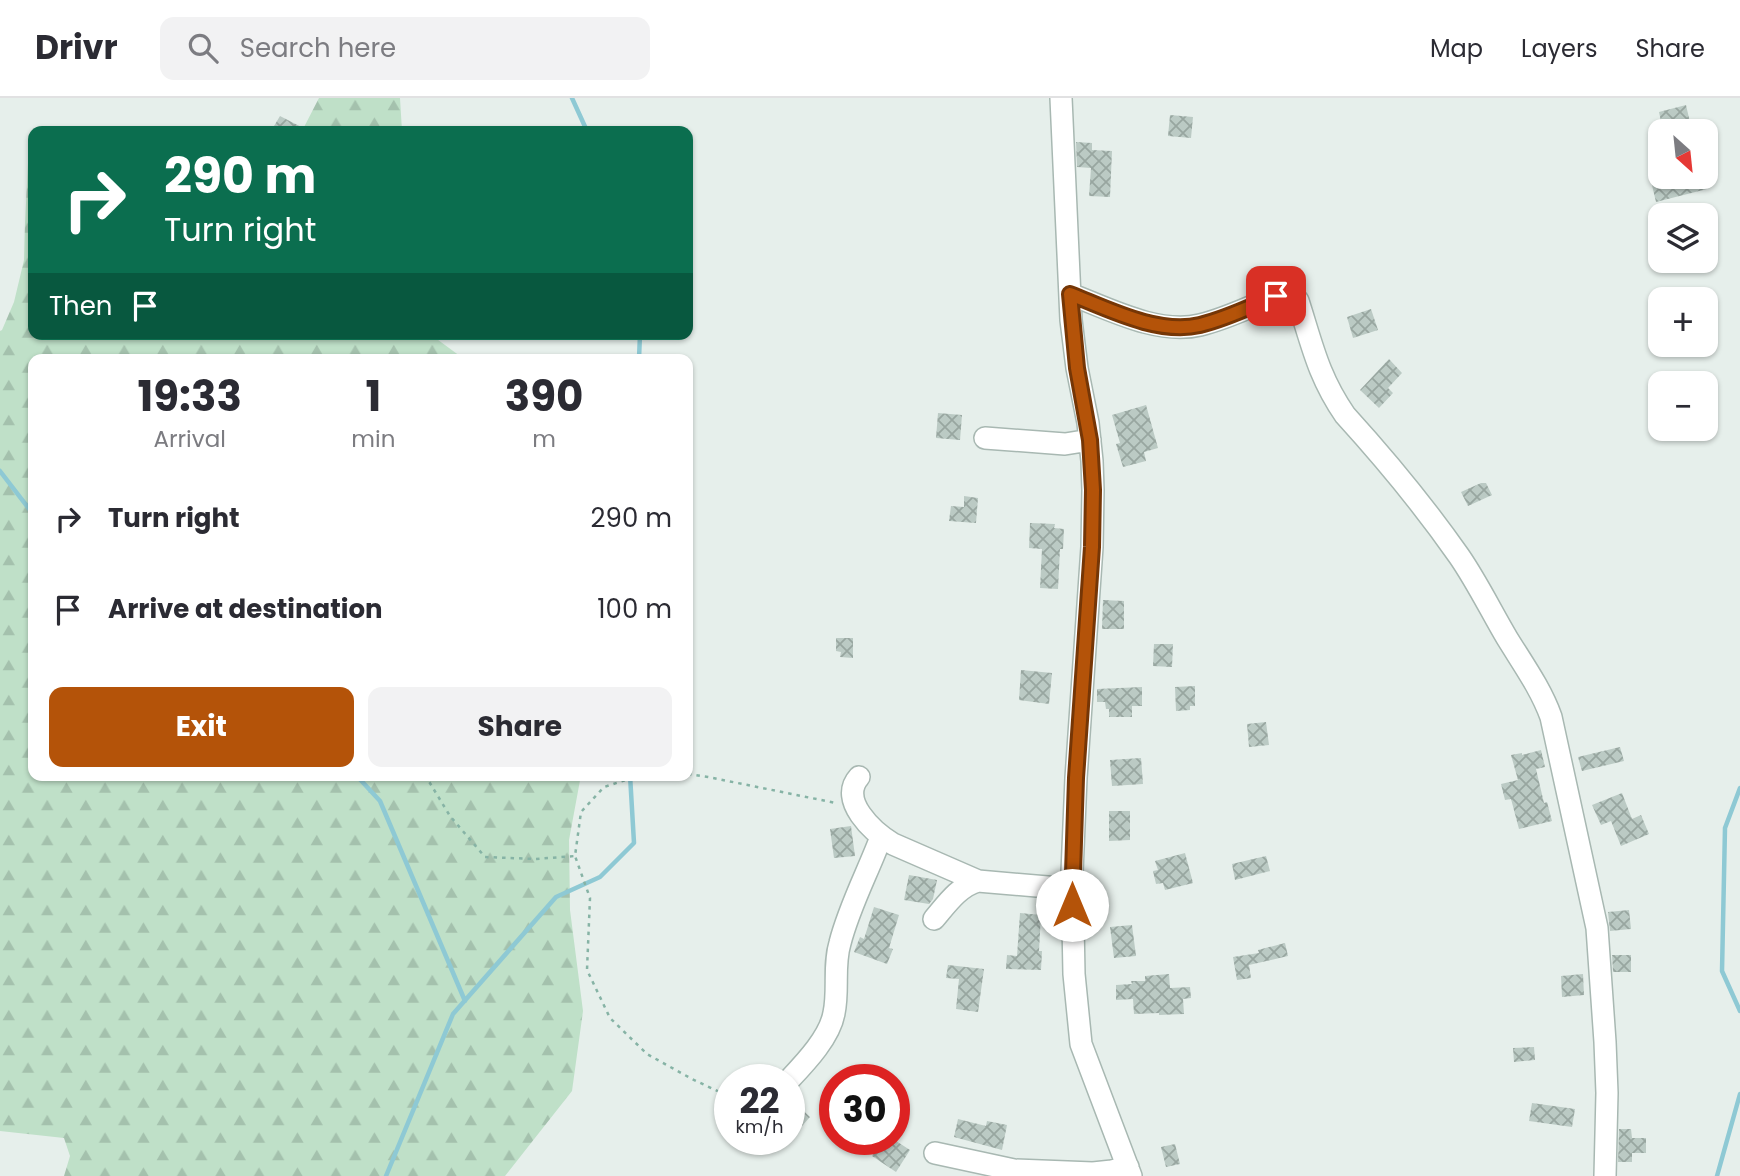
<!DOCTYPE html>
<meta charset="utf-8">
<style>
body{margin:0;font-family:Poppins,sans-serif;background:#f2f2f3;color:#2b2b33;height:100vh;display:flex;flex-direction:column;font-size:26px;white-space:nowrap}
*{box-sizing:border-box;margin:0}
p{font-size:23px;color:#7c7c81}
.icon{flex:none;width:38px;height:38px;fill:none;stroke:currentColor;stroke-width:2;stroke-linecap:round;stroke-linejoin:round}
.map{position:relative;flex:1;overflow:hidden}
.side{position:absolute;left:28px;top:256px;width:665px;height:427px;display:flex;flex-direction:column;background:#fff;border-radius:14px;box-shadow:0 2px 5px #0004}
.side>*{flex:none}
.guide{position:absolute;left:28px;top:28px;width:665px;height:214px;border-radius:14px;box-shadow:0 2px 5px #0004;background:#0b6e4f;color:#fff;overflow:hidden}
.needle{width:46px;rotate:153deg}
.buttons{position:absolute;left:1648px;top:21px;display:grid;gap:14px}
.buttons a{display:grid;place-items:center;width:70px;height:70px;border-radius:14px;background:#fff;box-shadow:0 2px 5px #0004;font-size:35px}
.speed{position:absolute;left:714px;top:966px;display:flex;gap:14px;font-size:35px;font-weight:700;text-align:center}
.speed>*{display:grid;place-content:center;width:91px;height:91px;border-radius:50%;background:#fff;box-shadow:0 2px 5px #0004;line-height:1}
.speed small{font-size:18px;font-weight:400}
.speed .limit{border:10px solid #d22;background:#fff;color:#111}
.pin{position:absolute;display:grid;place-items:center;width:60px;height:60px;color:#fff;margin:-30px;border-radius:14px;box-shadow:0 4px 10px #0006}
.me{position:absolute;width:77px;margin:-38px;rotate:0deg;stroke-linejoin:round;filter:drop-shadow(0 0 5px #0008)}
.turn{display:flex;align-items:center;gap:24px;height:147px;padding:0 21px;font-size:32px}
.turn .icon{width:91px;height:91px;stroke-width:2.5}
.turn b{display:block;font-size:49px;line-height:60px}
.then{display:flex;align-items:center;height:66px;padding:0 21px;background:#0003;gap:14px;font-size:26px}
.eta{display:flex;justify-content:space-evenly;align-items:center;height:119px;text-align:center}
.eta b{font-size:42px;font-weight:700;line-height:49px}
.primary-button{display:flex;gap:14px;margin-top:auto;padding:14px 21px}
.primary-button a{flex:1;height:80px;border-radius:14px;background:#b45309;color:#fff;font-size:28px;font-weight:700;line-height:80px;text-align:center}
.primary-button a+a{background:#f2f2f3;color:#2b2b33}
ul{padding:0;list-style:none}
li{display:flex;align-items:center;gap:21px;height:91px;padding:0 21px}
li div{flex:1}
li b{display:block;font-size:26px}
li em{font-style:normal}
header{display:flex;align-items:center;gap:42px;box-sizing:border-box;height:98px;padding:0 35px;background:#fff;border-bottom:2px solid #e1e1e2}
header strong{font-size:33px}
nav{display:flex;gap:38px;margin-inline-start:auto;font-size:24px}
.search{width:490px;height:63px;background:#f2f2f3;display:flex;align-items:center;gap:18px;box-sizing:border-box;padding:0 24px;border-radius:14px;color:#7c7c81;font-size:26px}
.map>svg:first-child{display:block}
.forest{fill:url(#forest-firs)}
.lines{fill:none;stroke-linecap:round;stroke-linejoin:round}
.stream{stroke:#8ec9d4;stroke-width:4.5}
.building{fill:url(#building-cross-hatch)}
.minor-casing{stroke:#a8b8b2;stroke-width:24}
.path{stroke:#86b3a5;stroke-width:2.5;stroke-dasharray:3.5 5;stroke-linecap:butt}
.minor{stroke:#fff;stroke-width:21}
.route-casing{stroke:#753606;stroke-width:18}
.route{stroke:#b45309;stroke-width:12}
</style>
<header>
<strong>Drivr</strong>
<div class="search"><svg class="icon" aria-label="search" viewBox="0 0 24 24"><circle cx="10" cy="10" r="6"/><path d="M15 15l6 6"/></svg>Search here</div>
<nav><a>Map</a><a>Layers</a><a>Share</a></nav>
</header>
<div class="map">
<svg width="1740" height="1078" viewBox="0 0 1740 1078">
<defs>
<pattern id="forest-firs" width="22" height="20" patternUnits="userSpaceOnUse" patternTransform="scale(1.75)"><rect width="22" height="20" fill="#bfe0c8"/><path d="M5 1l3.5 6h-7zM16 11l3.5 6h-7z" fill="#a4c1ad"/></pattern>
<pattern id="building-cross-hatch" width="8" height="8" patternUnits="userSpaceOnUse" patternTransform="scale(1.75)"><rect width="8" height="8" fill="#bbcac4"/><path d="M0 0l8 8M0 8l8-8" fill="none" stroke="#98a6a0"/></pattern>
</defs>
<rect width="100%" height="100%" fill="#e6efeb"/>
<path class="forest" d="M 319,0 L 400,0 L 402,33 L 302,33 Z
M 33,59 L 33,236 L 430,236 L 464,261 L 33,261 L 33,677 L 581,677 L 569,742 L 570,812 L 583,913 L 572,993 L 505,1078 L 64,1078 L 70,1058 L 64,1040 L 0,1033 L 0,233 L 2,232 L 14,204 L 24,162 L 25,125 L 28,65 Z"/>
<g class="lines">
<path class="stream" d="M 572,0 L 587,33
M 639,261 L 640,236
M 0,373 L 33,416
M 356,677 L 380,703 L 465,903
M 1740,690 L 1725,730 L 1722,873 L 1740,913
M 386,1078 L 453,916 L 556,799 L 600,779 L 634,745 L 630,677
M 1717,1078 L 1740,996"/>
</g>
<path class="building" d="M 1686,7 L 1692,33 L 1663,33 L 1659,14 Z
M 1170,17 L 1193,19 L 1191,40 L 1168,38 Z
M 280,18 L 309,33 L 271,33 Z
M 1076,44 L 1092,45 L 1092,52 L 1112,53 L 1110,99 L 1089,98 L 1091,70 L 1077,69 Z
M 1670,79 L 1704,79 L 1707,91 L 1656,104 L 1651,83 Z
M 1371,211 L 1378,232 L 1353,240 L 1347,219 Z
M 1389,261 L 1402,275 L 1388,290 L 1393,295 L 1379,310 L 1360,292 Z
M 1146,307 L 1158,350 L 1144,354 L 1146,363 L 1123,369 L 1116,346 L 1120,345 L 1112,317 Z
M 938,315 L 962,317 L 960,342 L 936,340 Z
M 1481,385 L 1486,385 L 1492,397 L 1468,408 L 1461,394 Z
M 964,398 L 978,400 L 976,425 L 949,423 L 951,408 L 964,409 Z
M 1030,425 L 1055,426 L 1054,430 L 1064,431 L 1063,451 L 1060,451 L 1058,491 L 1040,490 L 1042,451 L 1029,450 Z
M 1103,502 L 1124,503 L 1124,531 L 1102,531 Z
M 836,540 L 853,540 L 853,560 L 840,559 L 841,554 L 836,553 Z
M 1154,546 L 1173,546 L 1172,569 L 1153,568 Z
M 1021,572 L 1052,575 L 1049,606 L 1019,602 Z
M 1195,588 L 1195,608 L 1190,608 L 1190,612 L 1176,613 L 1175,589 Z
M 1142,589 L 1142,608 L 1132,608 L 1132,619 L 1109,619 L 1109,611 L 1106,611 L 1105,604 L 1097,604 L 1097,591 Z
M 1266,624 L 1269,647 L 1249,649 L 1247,626 Z
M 1620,649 L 1624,663 L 1582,673 L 1578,659 Z
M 1541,652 L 1545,669 L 1536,671 L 1544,705 L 1547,704 L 1552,723 L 1519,731 L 1511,701 L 1505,702 L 1501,686 L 1518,682 L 1511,657 L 1522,655 L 1522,657 Z
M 1141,660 L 1143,686 L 1112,688 L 1110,662 Z
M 1622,695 L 1632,721 L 1641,717 L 1649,736 L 1621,748 L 1611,723 L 1601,727 L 1592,707 Z
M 1109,713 L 1130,713 L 1130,742 L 1109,743 Z
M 851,728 L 855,758 L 834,760 L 830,731 Z
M 1185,755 L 1193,785 L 1165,792 L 1163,785 L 1156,786 L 1153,773 L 1158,772 L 1155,763 Z
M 1266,758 L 1270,773 L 1235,782 L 1232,766 Z
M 909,777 L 937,782 L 933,801 L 929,806 L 904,802 Z
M 874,809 L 899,817 L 889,850 L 893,851 L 887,866 L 854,854 L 860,839 L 864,841 Z
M 1629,812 L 1631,831 L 1610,833 L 1608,814 Z
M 1020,815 L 1041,817 L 1039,853 L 1042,853 L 1041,872 L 1006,871 L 1007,857 L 1017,858 Z
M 1132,827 L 1136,858 L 1114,860 L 1110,829 Z
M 1285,845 L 1288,858 L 1249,867 L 1251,880 L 1237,882 L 1233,859 L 1259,855 L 1258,852 Z
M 1612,857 L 1631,857 L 1631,874 L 1613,874 Z
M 948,867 L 984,871 L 978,914 L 956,911 L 959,881 L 946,880 Z
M 1169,876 L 1170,890 L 1190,889 L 1191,900 L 1183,901 L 1184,916 L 1159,917 L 1159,915 L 1134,916 L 1133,901 L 1116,902 L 1116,887 L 1132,886 L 1131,883 L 1145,883 L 1145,878 Z
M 1583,876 L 1584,897 L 1562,899 L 1561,878 Z
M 1534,949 L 1535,962 L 1514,964 L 1513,950 Z
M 789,999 L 810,1019 L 802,1028 L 789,1016 Z
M 1532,1005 L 1575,1011 L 1572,1029 L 1529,1023 Z
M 958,1021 L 986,1028 L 987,1023 L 1007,1027 L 1002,1052 L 954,1039 Z
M 1619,1031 L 1631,1031 L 1632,1040 L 1646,1040 L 1646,1055 L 1632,1055 L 1632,1064 L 1618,1064 Z
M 883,1041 L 893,1041 L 910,1052 L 896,1074 L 872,1058 Z
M 1175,1046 L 1180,1066 L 1166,1069 L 1161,1049 Z"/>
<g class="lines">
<g class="minor-casing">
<path id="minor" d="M 1061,0 L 1071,222 L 1077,270 L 1088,325 L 1092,363 L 1093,392 L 1092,449 L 1076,680 L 1072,774 L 1074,876 L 1081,946 L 1131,1078
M 1070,196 C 1109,211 1158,237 1200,227 C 1226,221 1252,208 1276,198 L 1284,195 L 1293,197 L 1298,203 C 1312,246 1318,278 1345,317 C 1385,361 1424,408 1459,458 C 1477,484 1491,513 1507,540 C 1523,566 1541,591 1551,619 L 1597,830 L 1605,944 L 1607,995 L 1605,1078
M 985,340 L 1065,346 L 1090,342
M 859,679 C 838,702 873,734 893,746 L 978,783
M 934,821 C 946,807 959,788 978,783 L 1071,791
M 789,982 C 805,965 830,939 834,915 C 839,892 833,868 840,845 C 849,809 868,774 881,739
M 935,1055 L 1014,1072 L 1093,1075 L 1112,1073 L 1128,1069"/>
</g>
<path class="path" d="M 688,676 L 708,679 L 836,705
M 425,677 L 450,718 L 485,759 L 536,761 L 575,758
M 641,677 L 604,689 L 581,714 L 575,758 L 590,800 L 587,872 L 610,920 L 647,956 L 692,981 L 730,999"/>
<use href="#minor" class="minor"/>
</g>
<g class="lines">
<g class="route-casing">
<path id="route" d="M 1072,807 L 1076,680 L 1092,449 L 1093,392 L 1090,342 L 1077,270 L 1070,196 C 1108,211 1158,237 1200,227 C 1226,221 1252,208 1276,198"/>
</g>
<use href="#route" class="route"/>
</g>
</svg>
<div class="buttons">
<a><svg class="needle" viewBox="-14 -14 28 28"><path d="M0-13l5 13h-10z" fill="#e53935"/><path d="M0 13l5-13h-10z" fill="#7c7c81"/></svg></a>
<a><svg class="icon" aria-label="layers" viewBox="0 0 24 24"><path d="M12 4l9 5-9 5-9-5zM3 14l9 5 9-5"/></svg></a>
<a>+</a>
<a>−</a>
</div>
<div class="speed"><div>22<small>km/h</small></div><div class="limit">30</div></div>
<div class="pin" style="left:1276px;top:198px;background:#d93025"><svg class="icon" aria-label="arrive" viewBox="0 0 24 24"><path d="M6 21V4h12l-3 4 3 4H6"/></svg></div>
<svg class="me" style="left:1072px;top:807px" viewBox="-20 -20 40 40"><circle r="19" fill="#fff"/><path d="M0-13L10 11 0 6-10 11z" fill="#b45309"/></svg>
<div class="guide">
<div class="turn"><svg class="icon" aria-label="right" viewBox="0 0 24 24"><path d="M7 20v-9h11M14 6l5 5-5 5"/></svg><div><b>290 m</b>Turn right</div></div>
<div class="then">Then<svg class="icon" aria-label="arrive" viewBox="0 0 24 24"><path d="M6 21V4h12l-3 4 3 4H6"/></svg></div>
</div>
<section class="side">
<div class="eta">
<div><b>19:33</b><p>Arrival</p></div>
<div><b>1</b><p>min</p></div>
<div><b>390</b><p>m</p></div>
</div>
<ul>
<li><svg class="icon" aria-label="right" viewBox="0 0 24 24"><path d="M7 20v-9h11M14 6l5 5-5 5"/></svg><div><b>Turn right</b></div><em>290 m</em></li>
<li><svg class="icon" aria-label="arrive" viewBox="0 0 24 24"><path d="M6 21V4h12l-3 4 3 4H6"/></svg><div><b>Arrive at destination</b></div><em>100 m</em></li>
</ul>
<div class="primary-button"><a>Exit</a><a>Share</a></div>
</section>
</div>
